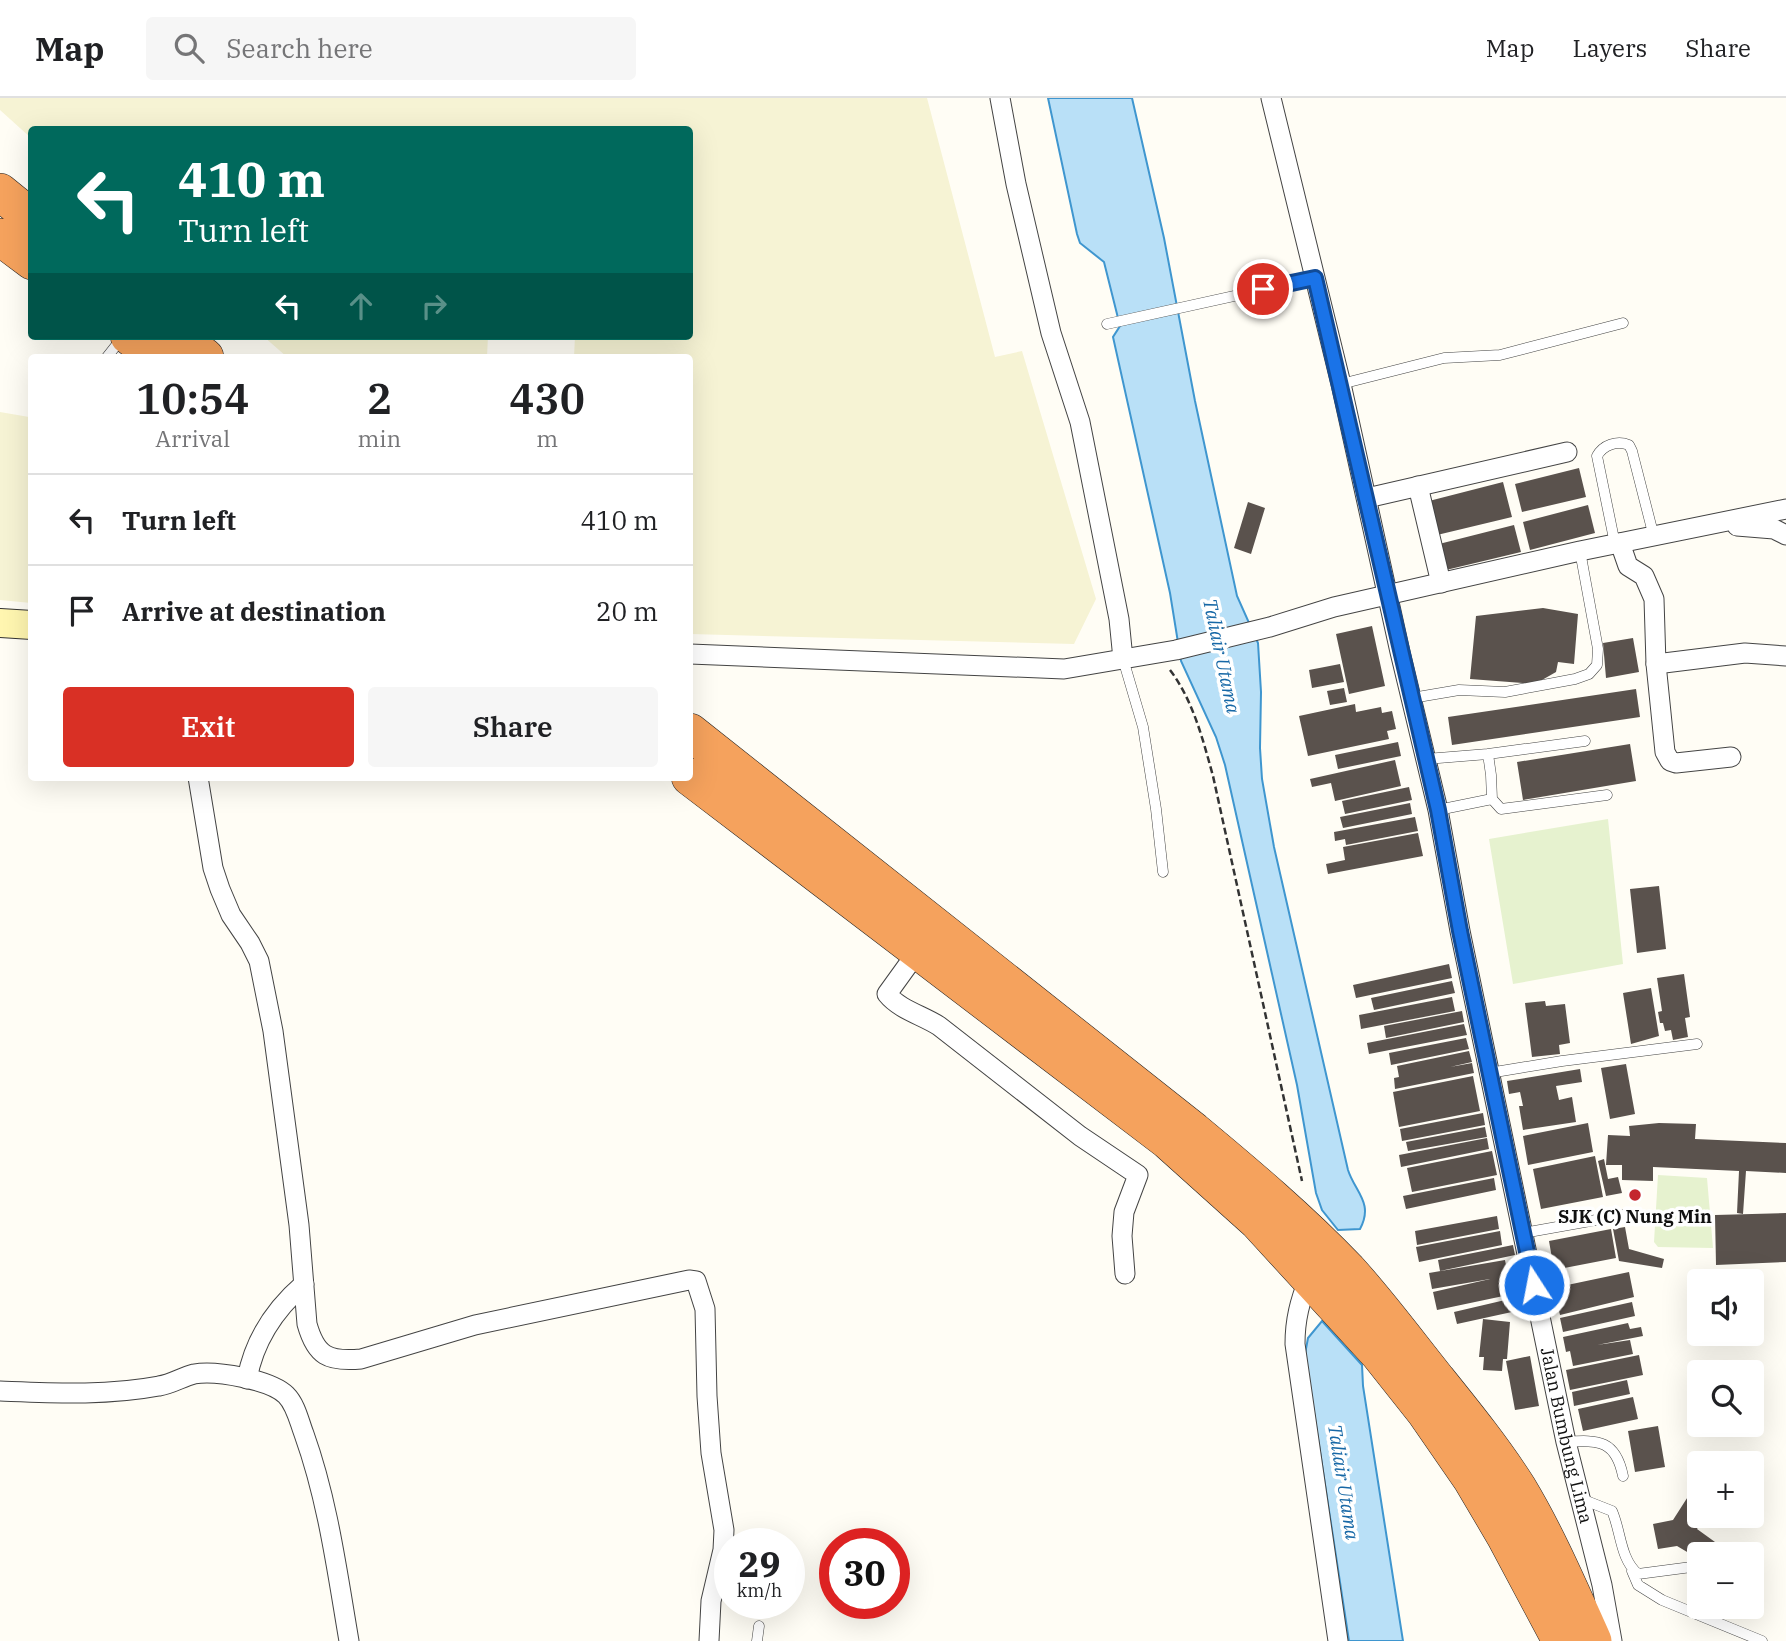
<!DOCTYPE html>
<meta charset="utf-8">
<style>
body{margin:0;font-family:"IBM Plex Serif",serif;background:#f6f6f6;color:#202124;height:100vh;display:flex;flex-direction:column;font-size:26px;white-space:nowrap}
*{box-sizing:border-box;margin:0}
p{font-size:23px;color:#757577}
.icon{flex:none;width:38px;height:38px;fill:none;stroke:currentColor;stroke-width:2;stroke-linecap:round;stroke-linejoin:round}
.map{position:relative;flex:1;overflow:hidden}
.side{position:absolute;left:28px;top:256px;width:665px;height:427px;display:flex;flex-direction:column;background:#fff;border-radius:7px;box-shadow:0 7px 28px #0002}
.side>*{flex:none}
.banner{position:absolute;left:28px;top:28px;width:665px;height:214px;border-radius:7px;box-shadow:0 7px 28px #0002;background:#00695c;color:#fff;overflow:hidden}
.buttons{position:absolute;left:1687px;top:1171px;display:grid;gap:14px}
.buttons a{display:grid;place-items:center;width:77px;height:77px;border-radius:7px;background:#fff;box-shadow:0 7px 28px #0002;font-size:35px}
.speed{position:absolute;left:714px;top:1430px;display:flex;gap:14px;font-size:35px;font-weight:700;text-align:center}
.speed>*{display:grid;place-content:center;width:91px;height:91px;border-radius:50%;background:#fff;box-shadow:0 7px 28px #0002;line-height:1}
.speed small{font-size:18px;font-weight:400}
.speed .limit{border:10px solid #d22;background:#fff;color:#111}
.pin{position:absolute;display:grid;place-items:center;width:60px;height:60px;color:#fff;margin:-30px;border:4px solid #fff;border-radius:50%;box-shadow:0 2px 7px #0007}
.me{position:absolute;width:77px;margin:-38px;rotate:349deg;stroke-linejoin:round;filter:drop-shadow(0 0 5px #0008)}
.turn{display:flex;align-items:center;gap:24px;height:147px;padding:0 35px;font-size:32px}
.turn .icon{width:91px;height:91px;stroke-width:2.5}
.turn b{display:block;font-size:49px;line-height:60px}
.lanes{display:flex;align-items:center;height:66px;padding:0 35px;background:#0003;justify-content:center;gap:35px;direction:ltr}
.lanes .off{opacity:.35}
.eta{display:flex;justify-content:space-evenly;align-items:center;height:119px;text-align:center}
.eta b{font-size:42px;font-weight:600;line-height:49px}
.action{display:flex;gap:14px;margin-top:auto;padding:14px 35px}
.action a{flex:1;height:80px;border-radius:7px;background:#d93025;color:#fff;font-size:28px;font-weight:600;line-height:80px;text-align:center}
.action a+a{background:#f6f6f6;color:#202124}
ul{padding:0;list-style:none}
li{display:flex;align-items:center;gap:21px;height:91px;padding:0 35px;border-top:2px solid #e0e0e0}
li div{flex:1}
li b{display:block;font-size:26px}
li em{font-style:normal}
header{display:flex;align-items:center;gap:42px;box-sizing:border-box;height:98px;padding:0 35px;background:#fff;border-bottom:2px solid #e0e0e0}
header strong{font-size:33px}
nav{display:flex;gap:38px;margin-inline-start:auto;font-size:24px}
.search{width:490px;height:63px;background:#f6f6f6;display:flex;align-items:center;gap:18px;box-sizing:border-box;padding:0 24px;border-radius:7px;color:#757577;font-size:26px}
.map>svg:first-child{display:block}
.farmland{fill:#f6f3d4}
.pitch{fill:#e6f2cf}
.water{fill:#b9e0f7;stroke:#3f96cf;stroke-width:2}
.building{fill:#5a524d}
.lines{fill:none;stroke-linecap:round;stroke-linejoin:round}
.lane-casing{stroke:#444;stroke-width:11}
.street-casing{stroke:#444;stroke-width:21}
.secondary-casing{stroke:#333;stroke-width:30}
.highway-casing{stroke:#222;stroke-width:38}
.path{stroke:#333;stroke-width:2.5;stroke-dasharray:7 3.5;stroke-linecap:butt}
.lane{stroke:#fff;stroke-width:10}
.street{stroke:#fff;stroke-width:19}
.secondary{stroke:#fff6b0;stroke-width:28}
.highway{stroke:#f5a25d;stroke-width:37}
.route-casing{stroke:#114b97;stroke-width:18}
.route{stroke:#1a73e8;stroke-width:12}
.poi-dot{fill:#c4262e;stroke:#fff;stroke-width:2.5}
.labels{text-anchor:middle;stroke-width:7;stroke-linejoin:round;paint-order:stroke}
.poi-label{font-size:18px;font-weight:bold;fill:#111;stroke:#fff}
.street-label{font-size:18px;fill:#111;stroke:#fff}
.water-label{font-size:19px;font-style:italic;fill:#1768a6;stroke:#fff}
</style>
<header>
<strong>Map</strong>
<div class="search"><svg class="icon" aria-label="search" viewBox="0 0 24 24"><circle cx="10" cy="10" r="6"/><path d="M15 15l6 6"/></svg>Search here</div>
<nav><a>Map</a><a>Layers</a><a>Share</a></nav>
</header>
<div class="map">
<svg width="1786" height="1543" viewBox="0 0 1786 1543">
<rect width="100%" height="100%" fill="#fffdf5"/>
<path class="farmland" d="M 0,0 L 927,0 L 995,259 L 1022,253 L 1096,501 L 1074,546 L 690,536 L 690,259 L 574,259 L 575,238 L 690,238 L 690,32 L 32,32 L 31,40 L 0,12 Z
M 263,238 L 488,238 L 487,259 L 287,259 Z
M 0,314 L 29,319 L 31,324 L 31,505 L 0,502 Z"/>
<path class="pitch" d="M 1608,721 L 1623,866 L 1513,886 L 1489,741 Z
M 1658,1077 L 1707,1080 L 1713,1150 L 1658,1149 L 1654,1144 Z"/>
<path class="water" d="M 1048,0 L 1132,0 L 1164,140 L 1195,303 L 1237,498 L 1258,545 L 1261,594 L 1260,650 L 1262,681 L 1274,749 L 1348,1072 C 1355,1094 1374,1105 1360,1131 L 1338,1132 L 1322,1112 L 1316,1095 L 1297,987 L 1225,667 L 1216,639 L 1181,563 L 1170,495 L 1113,239 L 1120,228 L 1104,164 L 1080,145 L 1077,136 Z
M 1322,1223 L 1362,1267 L 1363,1288 L 1403,1543 L 1349,1543 L 1305,1256 L 1308,1240 Z"/>
<path class="building" d="M 1579,370 L 1586,399 L 1522,414 L 1515,386 Z
M 1503,384 L 1512,419 L 1437,437 L 1429,403 Z
M 1248,404 L 1265,410 L 1251,456 L 1234,450 Z
M 1588,407 L 1595,435 L 1530,452 L 1523,424 Z
M 1514,427 L 1521,454 L 1446,472 L 1439,446 Z
M 1543,510 L 1578,516 L 1574,566 L 1558,564 L 1556,574 L 1535,586 L 1470,581 L 1476,518 Z
M 1372,528 L 1385,588 L 1349,596 L 1336,536 Z
M 1633,540 L 1639,574 L 1606,580 L 1603,545 Z
M 1340,566 L 1344,584 L 1312,590 L 1309,572 Z
M 1344,590 L 1347,604 L 1330,607 L 1327,593 Z
M 1636,591 L 1640,619 L 1452,647 L 1448,619 Z
M 1355,606 L 1356,614 L 1381,609 L 1382,615 L 1392,613 L 1396,631 L 1387,633 L 1389,641 L 1308,658 L 1299,618 Z
M 1398,644 L 1401,658 L 1338,671 L 1335,657 Z
M 1630,646 L 1636,683 L 1523,702 L 1517,664 Z
M 1395,662 L 1401,688 L 1335,703 L 1331,685 L 1312,689 L 1310,681 Z
M 1409,689 L 1412,702 L 1345,716 L 1342,703 Z
M 1410,705 L 1412,716 L 1343,730 L 1340,719 Z
M 1415,719 L 1418,733 L 1346,747 L 1345,741 L 1335,743 L 1334,734 Z
M 1418,735 L 1423,758 L 1328,776 L 1326,766 L 1345,762 L 1343,749 Z
M 1659,788 L 1666,851 L 1637,855 L 1630,791 Z
M 1449,866 L 1452,880 L 1356,900 L 1353,887 Z
M 1684,876 L 1690,919 L 1685,920 L 1688,939 L 1673,942 L 1671,932 L 1665,933 L 1663,925 L 1660,925 L 1658,914 L 1662,913 L 1657,880 Z
M 1452,883 L 1455,895 L 1374,912 L 1371,900 Z
M 1651,890 L 1659,938 L 1631,946 L 1623,895 Z
M 1452,899 L 1455,913 L 1361,931 L 1359,917 Z
M 1545,903 L 1546,908 L 1565,906 L 1570,945 L 1559,947 L 1560,956 L 1532,959 L 1525,905 Z
M 1462,913 L 1464,924 L 1386,940 L 1384,928 Z
M 1464,926 L 1467,937 L 1369,956 L 1367,945 Z
M 1466,940 L 1469,951 L 1391,967 L 1389,955 Z
M 1469,953 L 1472,964 L 1450,969 L 1472,965 L 1474,975 L 1395,991 L 1394,980 L 1399,979 L 1397,968 Z
M 1626,966 L 1635,1016 L 1610,1021 L 1601,970 Z
M 1580,971 L 1582,984 L 1556,988 L 1559,1002 L 1572,999 L 1576,1024 L 1523,1032 L 1519,1008 L 1523,1008 L 1520,994 L 1509,996 L 1507,983 Z
M 1473,978 L 1480,1013 L 1399,1029 L 1393,994 Z
M 1483,1015 L 1485,1027 L 1402,1043 L 1400,1031 Z
M 1588,1025 L 1593,1054 L 1528,1067 L 1523,1038 Z
M 1659,1025 L 1696,1026 L 1695,1041 L 1786,1045 L 1786,1075 L 1746,1073 L 1743,1116 L 1737,1115 L 1739,1073 L 1653,1069 L 1653,1083 L 1622,1082 L 1622,1067 L 1606,1067 L 1608,1037 L 1630,1038 L 1629,1028 Z
M 1485,1029 L 1487,1039 L 1408,1053 L 1406,1044 Z
M 1487,1040 L 1489,1051 L 1401,1069 L 1399,1057 Z
M 1492,1053 L 1497,1077 L 1412,1094 L 1407,1070 Z
M 1595,1058 L 1603,1099 L 1541,1111 L 1533,1071 Z
M 1604,1061 L 1608,1081 L 1618,1079 L 1622,1095 L 1606,1098 L 1598,1063 Z
M 1494,1080 L 1496,1092 L 1406,1111 L 1403,1098 Z
M 1786,1115 L 1786,1164 L 1716,1167 L 1715,1117 Z
M 1497,1118 L 1499,1131 L 1417,1147 L 1415,1133 Z
M 1625,1129 L 1629,1151 L 1664,1161 L 1662,1170 L 1619,1163 L 1613,1131 Z
M 1611,1131 L 1616,1160 L 1554,1172 L 1549,1143 Z
M 1500,1133 L 1502,1147 L 1419,1164 L 1416,1149 Z
M 1513,1147 L 1515,1157 L 1440,1173 L 1438,1162 Z
M 1505,1162 L 1508,1178 L 1522,1175 L 1527,1193 L 1437,1212 L 1433,1194 L 1490,1181 L 1432,1191 L 1429,1175 Z
M 1629,1174 L 1634,1199 L 1560,1217 L 1553,1190 Z
M 1518,1199 L 1521,1212 L 1457,1226 L 1454,1214 Z
M 1632,1204 L 1635,1218 L 1563,1234 L 1560,1220 Z
M 1483,1221 L 1510,1224 L 1507,1261 L 1503,1261 L 1502,1273 L 1483,1272 L 1484,1259 L 1479,1259 Z
M 1628,1225 L 1630,1231 L 1641,1229 L 1643,1238 L 1597,1247 L 1630,1242 L 1633,1256 L 1573,1268 L 1570,1253 L 1566,1254 L 1563,1239 Z
M 1639,1257 L 1643,1277 L 1570,1292 L 1566,1272 Z
M 1530,1258 L 1539,1308 L 1515,1312 L 1506,1263 Z
M 1627,1282 L 1630,1296 L 1574,1308 L 1572,1294 Z
M 1633,1299 L 1638,1321 L 1583,1333 L 1578,1311 Z
M 1658,1328 L 1665,1369 L 1635,1374 L 1628,1333 Z
M 1689,1397 L 1699,1403 L 1699,1418 L 1706,1418 L 1697,1431 L 1715,1444 L 1707,1456 L 1699,1456 L 1699,1461 L 1677,1448 L 1658,1451 L 1653,1426 L 1673,1422 Z"/>
<g class="lines">
<g class="lane-casing">
<path id="lane" d="M 1107,226 L 1315,180
M 107,259 L 122,240
M 1341,286 L 1444,260 L 1500,257 L 1623,225
M 1615,446 L 1597,358 C 1603,347 1617,342 1629,347 L 1632,353 L 1654,439
M 1123,561 L 1143,629 L 1156,711 L 1163,774
M 1412,600 L 1459,592 L 1505,594 L 1575,581 L 1589,576 L 1597,567 L 1598,551 L 1580,453
M 1488,656 L 1585,643
M 1426,661 L 1488,656 L 1491,677 L 1492,701 L 1438,712
M 1492,701 L 1501,711 L 1607,697
M 1489,975 L 1562,963 L 1697,946
M 1523,1135 L 1635,1115
M 1566,1344 C 1599,1341 1616,1343 1623,1378
M 1579,1400 L 1612,1413 C 1621,1433 1620,1461 1638,1476 L 1699,1468
M 1632,1473 L 1638,1487 L 1662,1502 L 1762,1543
M 757,1543 L 759,1528"/>
</g>
<g class="street-casing">
<g id="street">
<path d="M 1000,0 L 1016,86 L 1051,235 L 1080,324 L 1119,521 L 1123,561"/>
<path id="s1" d="M 1271,0 L 1341,286 L 1400,554 L 1438,712 L 1460,833 L 1566,1344 L 1602,1487 L 1612,1543"/>
<path d="M 1418,388 L 1441,485"/>
<path d="M 1367,400 L 1567,354"/>
<path d="M 1737,428 L 1774,431 L 1786,437"/>
<path d="M 1620,445 L 1628,468 L 1644,478 L 1654,501 L 1656,566 L 1665,654 L 1670,663 L 1676,665 L 1731,659"/>
<path d="M 690,556 L 1064,571 L 1176,552 L 1270,529 L 1334,509 L 1580,453 L 1786,411"/>
<path d="M 1656,566 L 1745,555 L 1786,558"/>
<path d="M 198,679 L 213,770 L 220,791 L 231,817 L 250,845 L 259,863 L 273,933 L 299,1127 L 307,1226 C 316,1258 328,1264 361,1261 L 475,1227 L 689,1182 L 696,1183 L 705,1211 L 707,1298 L 711,1355 L 724,1432 L 723,1452 L 711,1503 L 709,1543"/>
<path d="M 918,853 L 887,896 C 900,912 922,917 939,928 L 1080,1038 L 1138,1077 L 1124,1114 L 1122,1138 L 1125,1176"/>
<path d="M 1309,1180 C 1300,1203 1295,1221 1295,1246 L 1338,1543"/>
<path d="M 247,1281 C 254,1243 275,1211 304,1186"/>
<path d="M 0,1293 C 53,1295 106,1298 159,1288 C 172,1286 182,1279 194,1276 C 216,1272 271,1282 286,1297 C 296,1307 299,1323 304,1336 C 328,1403 337,1473 349,1543"/>
</g>
</g>
<g class="secondary-casing">
<path id="secondary" d="M 0,525 L 32,527"/>
</g>
<g class="highway-casing">
<path id="highway" d="M 0,94 L 32,120
M 0,139 L 32,163
M 129,238 L 156,259
M 178,238 L 205,259
M 690,634 L 1194,1033 C 1247,1077 1300,1122 1348,1172 C 1379,1206 1407,1244 1435,1279 C 1464,1315 1494,1352 1518,1390 C 1547,1438 1570,1492 1593,1543
M 690,679 L 1168,1043 L 1257,1123 L 1379,1256 L 1425,1314 L 1472,1382 L 1505,1438 L 1561,1543"/>
</g>
<path class="path" d="M 1170,572 C 1193,602 1203,642 1213,678 L 1302,1083"/>
<use href="#lane" class="lane"/>
<use href="#street" class="street"/>
<use href="#secondary" class="secondary"/>
<use href="#highway" class="highway"/>
</g>
<g class="lines">
<g class="route-casing">
<path id="route" d="M 1263,191 L 1315,180 L 1438,712 L 1460,833 L 1534,1187"/>
</g>
<use href="#route" class="route"/>
</g>
<circle class="poi-dot" cx="1635" cy="1097" r="7"/>
<g class="labels">
<g class="poi-label">
<text x="1635" y="1125">SJK (C) Nung Min</text>
</g>
<g class="street-label">
<text dy="6" stroke="none"><textPath href="#s1" startOffset="1370">Jalan Bumbung Lima</textPath></text>
</g>
<g class="water-label">
<text transform="translate(1222 558) rotate(78)" y="7">Taliair Utama</text>
<text transform="translate(1344 1384) rotate(81)" y="7">Taliair Utama</text>
</g>
</g>
</svg>
<div class="buttons">
<a><svg class="icon" aria-label="sound" viewBox="0 0 24 24"><path d="M4 9h4l5-4v14l-5-4H4zM17 9q2 3 0 6"/></svg></a>
<a><svg class="icon" aria-label="search" viewBox="0 0 24 24"><circle cx="10" cy="10" r="6"/><path d="M15 15l6 6"/></svg></a>
<a>+</a>
<a>−</a>
</div>
<div class="speed"><div>29<small>km/h</small></div><div class="limit">30</div></div>
<div class="pin" style="left:1263px;top:191px;background:#d93025"><svg class="icon" aria-label="arrive" viewBox="0 0 24 24"><path d="M6 21V4h12l-3 4 3 4H6"/></svg></div>
<svg class="me" style="left:1534px;top:1187px" viewBox="-20 -20 40 40"><circle r="17" fill="#1a73e8" stroke="#fff" stroke-width="3"/><path d="M0-11L8 9 0 5-8 9z" fill="#fff"/></svg>
<div class="banner">
<div class="turn"><svg class="icon" aria-label="left" viewBox="0 0 24 24"><path d="M17 20v-9H6M10 6l-5 5 5 5"/></svg><div><b>410 m</b>Turn left</div></div>
<div class="lanes"><svg class="icon" aria-label="left" viewBox="0 0 24 24"><path d="M17 20v-9H6M10 6l-5 5 5 5"/></svg><svg class="icon off" aria-label="ahead" viewBox="0 0 24 24"><path d="M12 20V5M6 11l6-6 6 6"/></svg><svg class="icon off" aria-label="right" viewBox="0 0 24 24"><path d="M7 20v-9h11M14 6l5 5-5 5"/></svg></div>
</div>
<section class="side">
<div class="eta">
<div><b>10:54</b><p>Arrival</p></div>
<div><b>2</b><p>min</p></div>
<div><b>430</b><p>m</p></div>
</div>
<ul>
<li><svg class="icon" aria-label="left" viewBox="0 0 24 24"><path d="M17 20v-9H6M10 6l-5 5 5 5"/></svg><div><b>Turn left</b></div><em>410 m</em></li>
<li><svg class="icon" aria-label="arrive" viewBox="0 0 24 24"><path d="M6 21V4h12l-3 4 3 4H6"/></svg><div><b>Arrive at destination</b></div><em>20 m</em></li>
</ul>
<div class="action"><a>Exit</a><a>Share</a></div>
</section>
</div>
